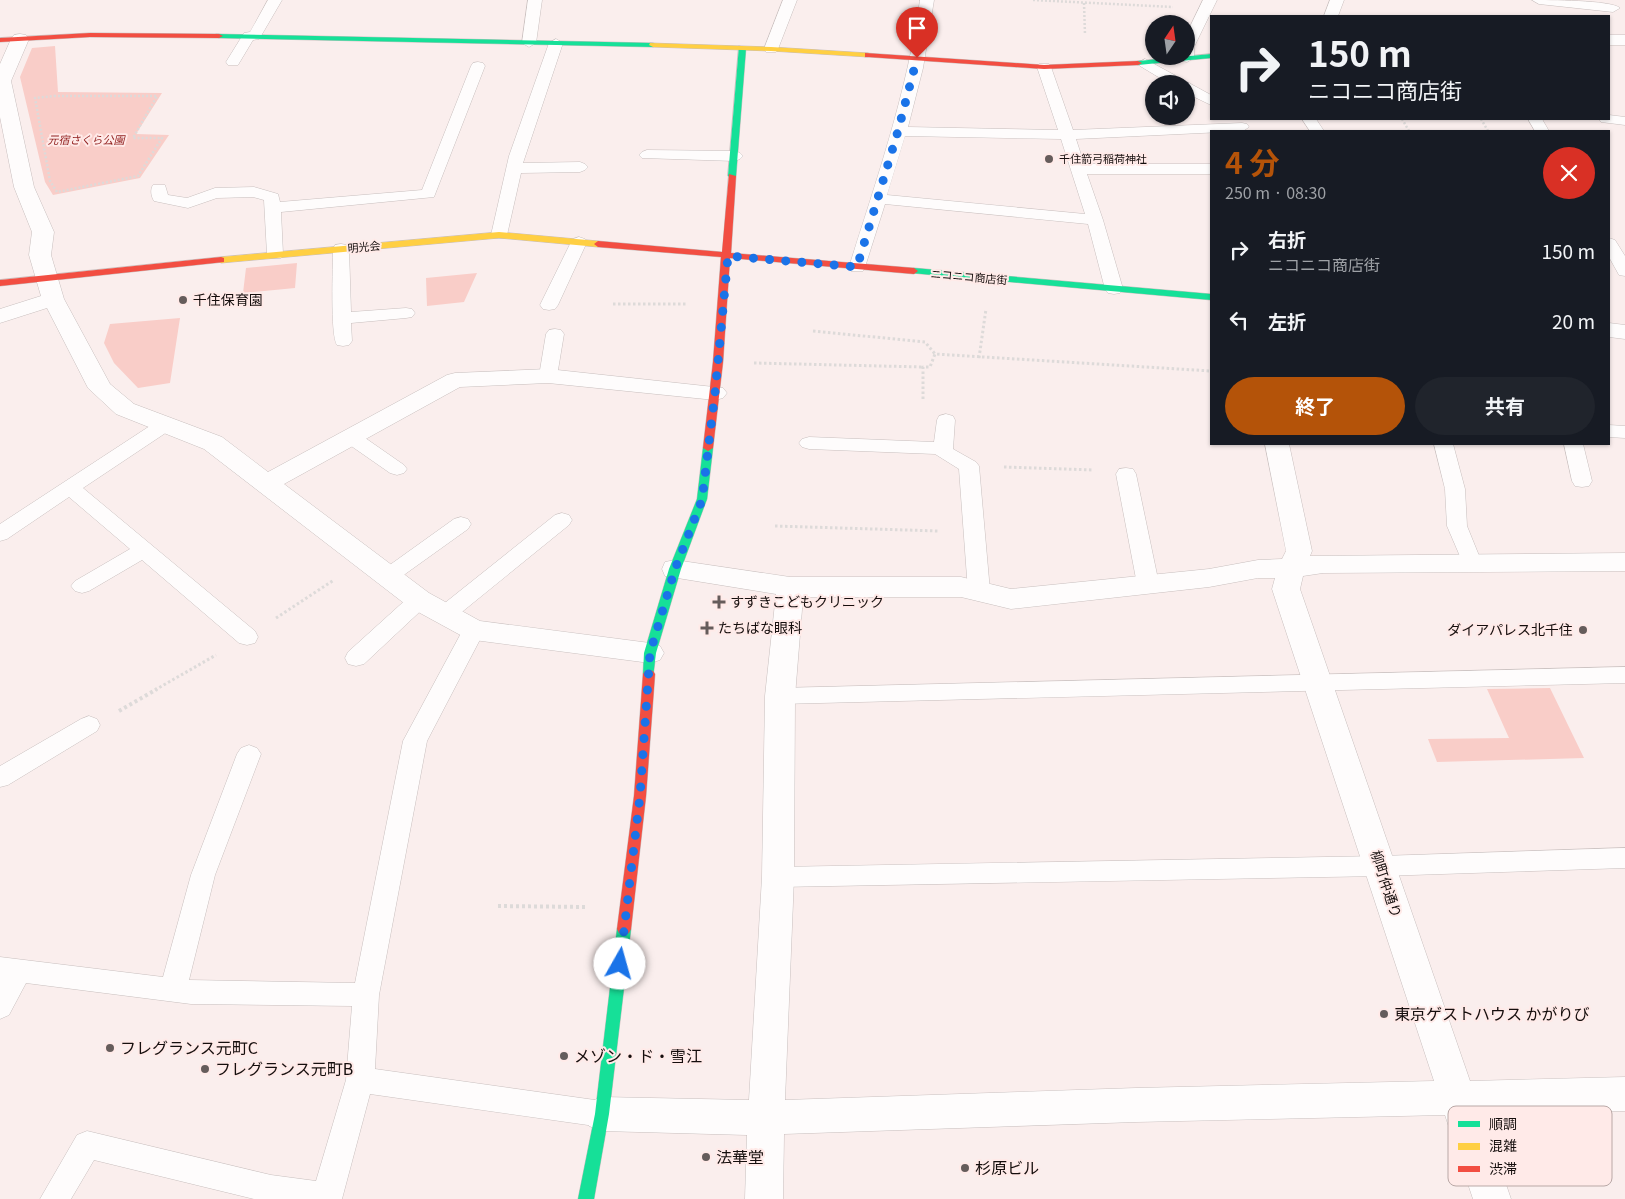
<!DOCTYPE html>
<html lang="ja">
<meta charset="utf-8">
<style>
body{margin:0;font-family:Georgia,"Noto Sans JP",serif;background:#20242c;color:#f1f3f6;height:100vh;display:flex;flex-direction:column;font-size:19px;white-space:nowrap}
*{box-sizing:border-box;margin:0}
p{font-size:16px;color:#9ea1a6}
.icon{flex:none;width:28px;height:28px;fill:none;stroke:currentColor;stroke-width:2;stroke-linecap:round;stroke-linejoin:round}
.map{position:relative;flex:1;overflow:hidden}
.sheet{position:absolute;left:1210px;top:130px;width:400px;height:315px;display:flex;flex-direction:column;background:#171b24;border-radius:0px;box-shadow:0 1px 4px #0004}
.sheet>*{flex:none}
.guide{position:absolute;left:1210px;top:15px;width:400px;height:105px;border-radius:0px;box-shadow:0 1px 4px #0004;background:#171b24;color:#f1f3f6;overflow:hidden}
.needle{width:32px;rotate:13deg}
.controls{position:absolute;left:1145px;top:15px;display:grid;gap:10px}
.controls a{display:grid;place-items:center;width:50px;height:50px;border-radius:50%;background:#171b24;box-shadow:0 1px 4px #0004;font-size:25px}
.pin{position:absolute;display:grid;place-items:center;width:42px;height:42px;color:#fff;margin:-51px -21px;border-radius:50% 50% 50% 0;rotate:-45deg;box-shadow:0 0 5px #0007}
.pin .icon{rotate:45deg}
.me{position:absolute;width:55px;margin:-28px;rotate:7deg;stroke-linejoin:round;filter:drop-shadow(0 0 4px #0008)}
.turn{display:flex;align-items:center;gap:18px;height:105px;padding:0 15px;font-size:22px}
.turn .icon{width:65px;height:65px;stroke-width:2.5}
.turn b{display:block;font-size:35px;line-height:42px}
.round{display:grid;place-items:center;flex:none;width:52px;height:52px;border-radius:26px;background:#20242c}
.headline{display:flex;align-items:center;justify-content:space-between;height:85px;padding:0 15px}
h1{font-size:30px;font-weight:700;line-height:38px;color:#b45309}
.button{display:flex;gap:10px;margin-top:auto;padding:10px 15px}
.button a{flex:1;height:58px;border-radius:30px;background:#b45309;color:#fff;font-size:20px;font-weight:700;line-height:58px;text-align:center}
.button a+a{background:#20242c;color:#f1f3f6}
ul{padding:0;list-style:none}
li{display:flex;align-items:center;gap:15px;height:70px;padding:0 15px}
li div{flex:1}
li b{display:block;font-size:19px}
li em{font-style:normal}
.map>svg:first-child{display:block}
.green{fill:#f9cdc8}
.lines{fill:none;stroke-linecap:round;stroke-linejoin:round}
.lane-casing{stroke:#c8bfbe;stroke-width:1}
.street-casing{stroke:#c8bfbe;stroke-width:1}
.fast-casing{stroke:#c8bfbe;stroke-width:1}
.slow-casing{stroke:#c8bfbe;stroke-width:1}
.jam-casing{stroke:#c8bfbe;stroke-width:1}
.path-far2{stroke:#dddad9;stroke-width:2.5;stroke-dasharray:2 2;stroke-linecap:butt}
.path-far1{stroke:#dddad9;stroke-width:3;stroke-dasharray:2.5 2.5;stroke-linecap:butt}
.path{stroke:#dddad9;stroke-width:4;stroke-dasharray:3 3;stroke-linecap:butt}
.lane{fill:#fefcfc;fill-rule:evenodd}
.street{fill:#fefcfc;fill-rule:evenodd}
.fast{fill:#16e098;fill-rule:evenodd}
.slow{fill:#ffcf43;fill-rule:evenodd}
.jam{fill:#f24e42;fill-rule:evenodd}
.route{stroke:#1a73e8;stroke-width:9;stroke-dasharray:0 16.2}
.poi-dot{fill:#655c5b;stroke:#ffeae8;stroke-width:2}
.labels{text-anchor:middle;stroke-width:4;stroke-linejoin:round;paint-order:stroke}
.far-park-label{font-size:11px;font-style:italic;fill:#932322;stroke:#ffeae8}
.far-poi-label{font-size:11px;fill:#150e0d;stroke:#ffeae8;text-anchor:start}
.far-street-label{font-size:11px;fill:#150e0d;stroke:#ffeae8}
.poi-label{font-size:14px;fill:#150e0d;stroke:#ffeae8;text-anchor:start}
.street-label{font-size:14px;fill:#150e0d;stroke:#ffeae8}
.near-poi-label{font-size:16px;fill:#150e0d;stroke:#ffeae8;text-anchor:start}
.key{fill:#ffeae8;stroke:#b9a8a6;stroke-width:1}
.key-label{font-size:14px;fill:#150e0d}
</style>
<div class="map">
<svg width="1625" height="1199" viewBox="0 0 1625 1199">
<rect width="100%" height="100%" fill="#faeeed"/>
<path class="green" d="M 55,46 L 58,92 L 162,93 L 136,134 L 169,135 L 140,178 L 53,195 L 45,182 L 20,77 L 32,48 Z
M 297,263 L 295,288 L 243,293 L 246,268 Z
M 477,273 L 464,302 L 427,306 L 426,278 Z
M 180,318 L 170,383 L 138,388 L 114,363 L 104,343 L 110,324 Z
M 1550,688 L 1584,758 L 1437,762 L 1428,739 L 1509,738 L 1487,689 Z"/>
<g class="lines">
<g class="lane-casing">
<path id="lane" d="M 268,0 L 282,0 L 261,36 L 259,39 L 253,40 L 238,65 L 228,65 L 226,62 L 244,33 L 250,32 Z
M 528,0 L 542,0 L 536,43 L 529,47 L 522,43 Z
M 783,0 L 797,0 L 778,49 L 776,52 L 766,52 L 764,49 Z
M 920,0 L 934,0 L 923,68 L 908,127 L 1058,130 L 1037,67 L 1039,64 L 1049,64 L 1051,67 L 1073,130 L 1242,123 L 1247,124 L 1249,127 L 1243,131 L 1076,139 L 1084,164 L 1211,164 L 1211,174 L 1087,174 L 1103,220 L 1123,289 L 1120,293 L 1114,294 L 1108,293 L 1105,289 L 1088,224 L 885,204 L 865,267 L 863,271 L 851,271 L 849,267 C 877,178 907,93 920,0 ZM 905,136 L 1061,139 L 1085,214 L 887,195 Z
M 1203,0 L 1217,0 L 1194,47 L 1194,58 L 1187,62 L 1182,61 L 1180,56 L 1186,56 L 1186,35 Z
M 1330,0 L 1344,0 L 1338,16 L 1324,16 Z
M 1532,0 C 1548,0 1611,0 1620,8 L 1613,12 L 1539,4 Z
M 556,39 L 563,43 L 523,163 L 580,162 L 585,164 L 588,167 L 585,170 L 580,172 L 521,173 L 507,235 L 505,238 L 493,238 L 491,235 L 509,156 L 549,43 Z
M 1145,59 L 1211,95 L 1211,105 L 1186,93 L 1186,84 L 1170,84 L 1140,66 L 1138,63 Z
M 478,62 L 483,63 L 485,66 L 434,197 L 281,212 L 283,254 L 281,258 L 269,258 L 267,254 L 264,200 L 253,197 L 217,198 L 188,208 L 154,201 C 151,196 150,190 153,185 L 165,185 L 168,195 L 187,198 L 215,188 L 254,187 L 278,194 L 280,202 L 422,190 L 471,66 L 473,63 Z
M 1609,115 L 1625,117 L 1625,125 L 1601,122 L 1599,119 L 1609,119 Z
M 1302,119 L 1316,119 L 1324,131 L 1310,131 Z
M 1528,119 L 1542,119 L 1549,131 L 1535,131 Z
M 647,150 L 735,151 L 740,153 L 743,156 L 740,159 L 735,161 L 642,158 L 639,155 L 642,152 Z
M 579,237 L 585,239 L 587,242 L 558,305 L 555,309 L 549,310 L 543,309 L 540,305 L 571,242 L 573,239 Z
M 1609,238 L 1615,240 L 1625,256 L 1625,276 L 1619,275 L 1609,257 Z
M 341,244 L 347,245 L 349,249 L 351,312 L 406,308 L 412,309 L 415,313 L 412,317 L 406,318 L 351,323 L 352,341 L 349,345 L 343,346 L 337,345 C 330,335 333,265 333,249 L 335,245 Z
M 555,329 L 561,330 L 564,334 L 557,376 L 554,380 L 548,382 L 542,380 L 539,376 L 546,334 L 549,330 Z
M 946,414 L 953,416 L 955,420 L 953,449 L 976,462 L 979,466 L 990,591 L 986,596 L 979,598 L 972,596 L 968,591 L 959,469 L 935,454 L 809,449 L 802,447 L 799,443 L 802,439 L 809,437 L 934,442 L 937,420 L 939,416 Z
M 166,418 L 173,420 L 175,424 L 173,428 L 83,488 L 255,631 L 258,637 L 255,643 L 247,645 L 239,643 L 142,560 L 89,591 L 82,593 L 75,591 L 71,586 L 75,581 L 130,549 L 69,497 L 7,539 L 0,541 L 0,524 L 159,420 Z
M 1609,425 L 1625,426 L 1625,438 L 1609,437 Z
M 351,431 L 358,433 L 404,465 L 407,469 L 404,473 L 397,475 L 390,473 L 344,441 L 341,437 L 344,433 Z
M 1434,444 L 1453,444 L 1465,489 L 1467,526 L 1482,563 L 1479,568 L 1472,570 L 1465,568 L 1447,526 L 1445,489 Z
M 1564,444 L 1583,444 L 1592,481 L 1589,486 L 1582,487 L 1575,486 L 1572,481 Z
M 1126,468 L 1133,469 L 1136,474 L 1159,584 L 1155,589 L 1148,591 L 1141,589 L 1137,584 L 1116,474 L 1119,469 Z
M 562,513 L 569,515 L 572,520 L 569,525 L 452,620 L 444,623 L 436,620 L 433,615 L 436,610 L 555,515 Z
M 461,517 L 468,519 L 471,524 L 468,529 L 394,582 L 387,584 L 380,582 L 377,577 L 380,572 L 454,519 Z
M 419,592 L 427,595 L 430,600 L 427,605 L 364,664 L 356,666 L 348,664 L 345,658 L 348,652 L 411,595 Z
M 474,622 L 482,624 L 485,630 L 427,741 L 379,995 L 375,1069 L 602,1101 L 612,1105 L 616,1114 L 612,1123 L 602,1127 L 370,1094 L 342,1199 L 254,1199 L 94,1160 L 71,1199 L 40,1199 L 77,1135 L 87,1131 L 271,1175 L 316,1181 L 346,1080 L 352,1006 L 191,1004 L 26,983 L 9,1015 L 0,1019 L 0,957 L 163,977 L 191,875 L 237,754 L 241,748 L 249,745 L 257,748 L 261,754 L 215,875 L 189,980 L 355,983 L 403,741 L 466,624 Z
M 1625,667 L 1625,683 L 780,704 L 772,702 L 769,696 L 772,690 L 780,688 Z
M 89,716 L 97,719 L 100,725 L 97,731 L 8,785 L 0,787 L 0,766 L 81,719 Z
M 1625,848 L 1625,868 L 1381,876 L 778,887 L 769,884 L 766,877 L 769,870 L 778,867 L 1381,856 Z"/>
</g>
<g class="street-casing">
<path id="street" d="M 20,34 L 26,35 L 29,39 L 11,81 L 34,187 L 54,232 L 51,255 L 64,299 L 110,384 L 134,404 L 222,437 L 268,472 L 447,375 L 455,373 L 548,369 L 723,388 L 727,393 L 723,398 L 715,400 L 548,383 L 460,387 L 284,484 L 429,593 L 480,621 L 650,643 L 660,646 L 664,653 L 660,660 L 650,663 L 474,640 L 464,637 L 409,607 L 204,449 L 116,414 L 88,388 L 47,308 L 0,323 L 0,309 L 41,296 L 29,255 L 32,232 L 14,187 L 0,117 L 0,64 L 11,39 L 14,35 Z
M 1609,35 L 1625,35 L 1625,45 L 1609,45 Z
M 1609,323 L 1625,325 L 1625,339 L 1609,337 Z
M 1265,444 L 1289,444 L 1312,551 L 1310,556 L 1625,553 L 1625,571 L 1323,573 L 1303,576 L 1300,589 L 1470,1081 L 1625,1077 L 1625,1111 L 1482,1114 L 1511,1199 L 1473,1199 L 1445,1115 L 1136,1122 L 784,1134 L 783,1199 L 745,1199 L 747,1135 L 602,1131 L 589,1126 L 584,1114 L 589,1102 L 602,1097 L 749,1100 L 762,877 L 765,696 L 776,594 L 665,576 L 662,569 L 665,562 L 675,560 L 790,577 L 961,577 L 1011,589 L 1209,569 L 1258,560 L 1282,559 L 1286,551 ZM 1258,578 L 1275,578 L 1272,589 L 1434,1081 L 1136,1088 L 785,1100 L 794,877 L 795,696 L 803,597 L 961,597 L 1011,609 L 1209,587 Z"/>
</g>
<g class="fast-casing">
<path id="fast" d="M 216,34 L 653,43 L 657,45 L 653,47 L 219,38 L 215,36 Z
M 739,46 L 746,48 L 736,176 L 732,178 L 728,176 Z
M 1211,54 L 1211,58 L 1138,65 L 1134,63 L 1138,61 Z
M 914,268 L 1211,294 L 1211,300 L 911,273 L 910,271 Z
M 708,445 L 713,448 L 707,499 L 681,569 L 656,653 L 653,677 L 645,677 L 643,674 L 644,653 L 669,569 L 697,499 L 703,448 Z
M 624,923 L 629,925 L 631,929 L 609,1114 L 594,1199 L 578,1199 L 595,1114 L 617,929 L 619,925 Z"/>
</g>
<g class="slow-casing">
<path id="slow" d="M 650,43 L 771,47 L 868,53 L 872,55 L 868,57 L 771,51 L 653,47 L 649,45 Z
M 499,232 L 598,241 L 602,244 L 598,247 L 499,238 L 221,263 L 217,260 L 221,257 Z"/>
</g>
<g class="jam-casing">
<path id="jam" d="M 90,33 L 219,34 L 223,36 L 219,38 L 90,37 L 0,42 L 0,38 Z
M 865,53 L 1044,65 L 1138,61 L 1142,63 L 1138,65 L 1044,69 L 868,57 L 865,57 Z
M 729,174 L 736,176 L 731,253 L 914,268 L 918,271 L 914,274 L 730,258 L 723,362 L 713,448 L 708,451 L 703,448 L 713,362 L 721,257 L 598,247 L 594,244 L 598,241 L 722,252 Z
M 221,257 L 224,258 L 224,262 L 0,286 L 0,280 Z
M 649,670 L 653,671 L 655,674 L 646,796 L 631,929 L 629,933 L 624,935 L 619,933 L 617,929 L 634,796 L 643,674 L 645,671 Z"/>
</g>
<path class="path-far2" d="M 1033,0 L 1173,7
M 1084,3 L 1085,35
M 54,96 L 157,96 L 133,138 L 162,138 L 138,176 L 57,192 L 50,181 L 35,98 Z
M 1402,119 L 1409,131
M 1481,119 L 1488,131"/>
<path class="path-far1" d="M 613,304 L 687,304
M 813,331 L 925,342 L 935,354
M 979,358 L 986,309
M 754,363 L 923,367
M 923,399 L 923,367 L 930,367 L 935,354 L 1211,371
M 1004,467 L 1093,470
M 775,526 L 939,531
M 276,618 L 334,580
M 155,690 L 216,655"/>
<path class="path" d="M 119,711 L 157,689
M 498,906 L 586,907"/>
<use href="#lane" class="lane"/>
<use href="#street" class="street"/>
<use href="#fast" class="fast"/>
<use href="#slow" class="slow"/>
<use href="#jam" class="jam"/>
</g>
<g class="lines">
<path class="route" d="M 620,964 L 640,796 L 650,653 L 675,569 L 702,500 L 715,393 L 728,256 L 857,267 L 898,131 L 917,58"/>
</g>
<g class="poi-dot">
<circle cx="1049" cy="159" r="5"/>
<circle cx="183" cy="300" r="5"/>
<path d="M716.5 594.5h5v5h5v5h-5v5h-5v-5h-5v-5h5z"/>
<path d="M704.5 620.5h5v5h5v5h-5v5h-5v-5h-5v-5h5z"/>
<circle cx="1583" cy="630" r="5"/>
<circle cx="1384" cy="1014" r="5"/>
<circle cx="110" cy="1048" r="5"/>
<circle cx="564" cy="1056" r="5"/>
<circle cx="205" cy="1069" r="5"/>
<circle cx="706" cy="1157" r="5"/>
<circle cx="965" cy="1168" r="5"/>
</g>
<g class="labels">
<g class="far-park-label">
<text x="86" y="144">元宿さくら公園</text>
</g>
<g class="far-poi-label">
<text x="1059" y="163">千住箭弓稲荷神社</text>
</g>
<g class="far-street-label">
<text transform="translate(364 247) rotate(-5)" y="4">明光会</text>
<text transform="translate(969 277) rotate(5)" y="4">ニコニコ商店街</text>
</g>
<g class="poi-label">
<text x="193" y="305">千住保育園</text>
<text x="730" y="607">すずきこどもクリニック</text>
<text x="718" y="633">たちばな眼科</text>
<text x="1573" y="635" text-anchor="end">ダイアパレス北千住</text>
</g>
<g class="street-label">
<text transform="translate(1386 884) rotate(72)" y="5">柳町仲通り</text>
</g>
<g class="near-poi-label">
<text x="1394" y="1020">東京ゲストハウス かがりび</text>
<text x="120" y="1054">フレグランス元町C</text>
<text x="574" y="1062">メゾン・ド・雪江</text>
<text x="215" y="1075">フレグランス元町B</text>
<text x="716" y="1163">法華堂</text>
<text x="975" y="1174">杉原ビル</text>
</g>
</g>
<rect x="1448" y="1106" width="164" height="80" rx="8" class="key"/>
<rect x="1458" y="1121" width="22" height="6" fill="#16e098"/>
<rect x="1458" y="1143" width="22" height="7" fill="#ffcf43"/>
<rect x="1458" y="1166" width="22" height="6" fill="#f24e42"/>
<g class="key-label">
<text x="1489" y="1129">順調</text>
<text x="1489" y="1151">混雑</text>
<text x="1489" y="1174">渋滞</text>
</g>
</svg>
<div class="controls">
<a><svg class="needle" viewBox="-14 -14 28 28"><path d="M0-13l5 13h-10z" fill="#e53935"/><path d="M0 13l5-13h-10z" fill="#9ea1a6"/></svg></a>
<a><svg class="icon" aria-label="sound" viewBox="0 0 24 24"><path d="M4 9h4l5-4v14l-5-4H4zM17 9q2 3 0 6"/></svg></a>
</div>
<div class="pin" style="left:917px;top:58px;background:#d93025"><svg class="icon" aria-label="arrive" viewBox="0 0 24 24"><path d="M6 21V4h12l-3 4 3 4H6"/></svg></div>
<svg class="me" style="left:620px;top:964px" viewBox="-20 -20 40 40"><circle r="19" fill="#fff"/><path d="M0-13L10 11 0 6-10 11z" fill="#1a73e8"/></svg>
<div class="guide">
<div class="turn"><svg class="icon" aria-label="right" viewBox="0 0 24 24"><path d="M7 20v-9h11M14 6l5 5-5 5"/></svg><div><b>150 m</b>ニコニコ商店街</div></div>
</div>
<section class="sheet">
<div class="headline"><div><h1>4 分</h1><p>250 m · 08:30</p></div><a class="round" style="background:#d93025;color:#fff"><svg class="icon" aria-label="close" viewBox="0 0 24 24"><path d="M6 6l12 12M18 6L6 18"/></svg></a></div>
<ul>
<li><svg class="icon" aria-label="right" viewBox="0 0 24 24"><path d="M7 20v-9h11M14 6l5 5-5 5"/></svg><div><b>右折</b><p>ニコニコ商店街</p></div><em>150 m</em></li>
<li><svg class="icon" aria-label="left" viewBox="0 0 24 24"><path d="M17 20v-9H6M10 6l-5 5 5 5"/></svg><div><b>左折</b></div><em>20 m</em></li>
</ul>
<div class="button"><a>終了</a><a>共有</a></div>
</section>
</div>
